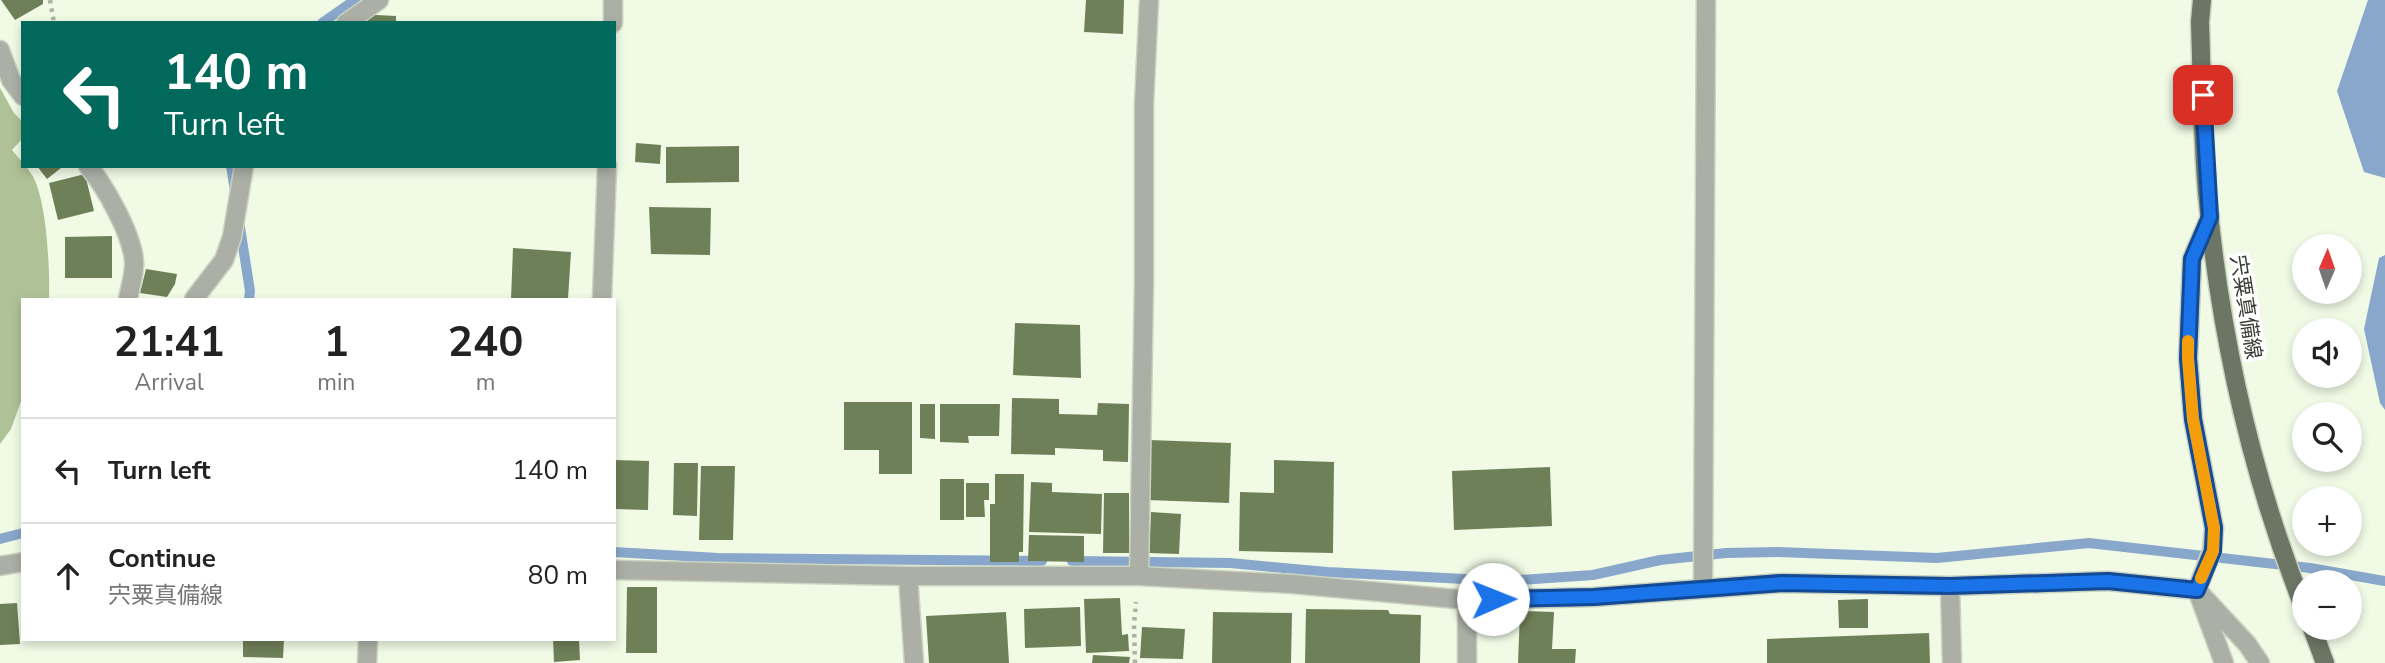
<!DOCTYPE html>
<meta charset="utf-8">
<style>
body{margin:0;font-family:"Nunito Sans","Noto Sans JP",sans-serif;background:#f6f6f6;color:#222;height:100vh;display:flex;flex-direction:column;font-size:26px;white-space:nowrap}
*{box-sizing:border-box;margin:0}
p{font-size:23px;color:#767676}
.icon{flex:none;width:38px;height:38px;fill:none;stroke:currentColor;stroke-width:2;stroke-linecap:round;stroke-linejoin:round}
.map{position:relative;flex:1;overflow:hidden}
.drawer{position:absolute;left:21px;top:298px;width:595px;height:343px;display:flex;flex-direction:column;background:#fff;border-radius:0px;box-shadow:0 4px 10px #0003}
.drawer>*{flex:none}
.top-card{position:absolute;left:21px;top:21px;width:595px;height:147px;border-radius:0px;box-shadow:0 4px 10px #0003;background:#00695c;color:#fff;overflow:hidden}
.needle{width:46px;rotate:2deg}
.controls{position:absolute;left:2292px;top:234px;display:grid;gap:14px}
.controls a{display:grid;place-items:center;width:70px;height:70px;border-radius:50%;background:#fff;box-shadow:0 4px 10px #0003;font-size:35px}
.pin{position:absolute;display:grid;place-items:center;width:60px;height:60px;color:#fff;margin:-30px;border-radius:14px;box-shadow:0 4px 10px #0006}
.me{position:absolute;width:77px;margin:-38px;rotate:89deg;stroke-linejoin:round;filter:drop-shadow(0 0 5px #0008)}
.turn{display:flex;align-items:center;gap:24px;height:147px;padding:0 28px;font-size:32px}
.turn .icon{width:91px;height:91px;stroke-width:2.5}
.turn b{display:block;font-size:49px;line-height:60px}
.eta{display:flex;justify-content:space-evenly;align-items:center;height:119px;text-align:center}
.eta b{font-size:42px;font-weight:700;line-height:49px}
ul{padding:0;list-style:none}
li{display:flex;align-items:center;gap:21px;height:105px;padding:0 28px;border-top:2px solid #e0e0e0}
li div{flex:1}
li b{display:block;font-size:26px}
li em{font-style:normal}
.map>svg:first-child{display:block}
.forest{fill:#afc297}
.water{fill:#88a7ca}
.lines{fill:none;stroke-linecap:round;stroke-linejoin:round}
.stream{stroke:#88a7ca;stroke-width:10}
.building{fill:#6e8058}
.minor-casing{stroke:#cbd4c2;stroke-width:21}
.major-casing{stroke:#cbd4c2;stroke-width:21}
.path{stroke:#abb3a3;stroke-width:4.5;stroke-dasharray:3.5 5;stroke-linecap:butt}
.minor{stroke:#abafa6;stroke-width:18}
.major{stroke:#6d7565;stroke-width:18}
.route-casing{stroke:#114b97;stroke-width:18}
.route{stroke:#1a73e8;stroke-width:12}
.slow{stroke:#f59e0b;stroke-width:12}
.labels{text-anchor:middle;stroke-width:7;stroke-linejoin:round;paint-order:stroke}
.street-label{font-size:21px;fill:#393d35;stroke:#fff}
</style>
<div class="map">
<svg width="2385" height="663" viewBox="0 0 2385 663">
<rect width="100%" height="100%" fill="#f0fae5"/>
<path class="forest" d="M 0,88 L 14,113 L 23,122 L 23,138 L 12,150 C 20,160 26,165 32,175 C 47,199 50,270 49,299 L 23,299 L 23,396 L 11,429 L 0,444 Z"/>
<path class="water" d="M 2368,0 L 2385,0 L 2385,178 L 2364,172 L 2337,91 Z
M 2385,255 L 2385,410 L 2380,403 L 2364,329 L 2379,258 Z"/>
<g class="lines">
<path class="stream" d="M 322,23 L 355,0
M 231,166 L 235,191
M 239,221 L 250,291 L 249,299
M 0,539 L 23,533
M 614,552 L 718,558 L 1042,561
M 1072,561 L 1230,563 L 1327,572 L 1504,581 L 1593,575 L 1660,560 L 1726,553 L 1778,552 L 1937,558 L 2089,543 L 2310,568 L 2385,581"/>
</g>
<path class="building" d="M 1,0 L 43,0 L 43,4 L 15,20 Z
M 1086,0 L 1124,0 L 1123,34 L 1084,32 Z
M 357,14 L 396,16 L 396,23 L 357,23 Z
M 636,143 L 661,145 L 660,164 L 635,162 Z
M 739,146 L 739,182 L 666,183 L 666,147 Z
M 37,166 L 60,166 L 61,168 L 47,179 Z
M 85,174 L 94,211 L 58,220 L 49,183 Z
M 649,207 L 711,208 L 710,255 L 651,254 Z
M 112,236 L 112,278 L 65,278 L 65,237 Z
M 513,248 L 571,252 L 568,299 L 511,299 Z
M 146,269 L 177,274 L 175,284 L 167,297 L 140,293 Z
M 1015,323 L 1080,325 L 1081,378 L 1013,375 Z
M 1012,398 L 1059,399 L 1059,414 L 1097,415 L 1098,403 L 1129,404 L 1128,462 L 1103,461 L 1103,450 L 1055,448 L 1055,455 L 1011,454 Z
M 844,402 L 912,402 L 912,474 L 879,474 L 879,450 L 844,450 Z
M 920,404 L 935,404 L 935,439 L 920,438 Z
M 940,404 L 1000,404 L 999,436 L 968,436 L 969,443 L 940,442 Z
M 1149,440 L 1231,443 L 1229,503 L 1147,500 Z
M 614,460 L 649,461 L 648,510 L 614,509 Z
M 1274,460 L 1334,462 L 1333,553 L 1239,551 L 1240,492 L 1274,493 Z
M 674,463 L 698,463 L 697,516 L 673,515 Z
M 701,466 L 735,466 L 733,540 L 699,540 Z
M 1550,467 L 1552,526 L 1454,530 L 1452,471 Z
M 995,474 L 1024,474 L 1023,552 L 1019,552 L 1019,562 L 990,562 L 990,504 L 995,504 Z
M 940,479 L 964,479 L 964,520 L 940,520 Z
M 1031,482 L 1052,483 L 1052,492 L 1102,494 L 1101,534 L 1029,532 Z
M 966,483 L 989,483 L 989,500 L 984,500 L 985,517 L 966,517 Z
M 1104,493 L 1129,493 L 1129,553 L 1103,553 Z
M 1151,512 L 1181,514 L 1179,554 L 1149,553 Z
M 1029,535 L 1084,536 L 1084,562 L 1028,561 Z
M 627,587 L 657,587 L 657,653 L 626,653 Z
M 1120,598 L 1122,635 L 1128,634 L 1129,651 L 1086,653 L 1084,599 Z
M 1868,599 L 1868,628 L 1839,628 L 1838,600 Z
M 17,603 L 20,644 L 0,645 L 0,604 Z
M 1080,607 L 1081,646 L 1025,648 L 1024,609 Z
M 1306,609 L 1388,610 L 1390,614 L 1421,615 L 1420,663 L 1305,663 Z
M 1520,611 L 1554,612 L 1552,649 L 1576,649 L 1575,663 L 1518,663 Z
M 1006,612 L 1009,663 L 929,663 L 926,616 Z
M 1213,612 L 1292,613 L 1291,663 L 1212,663 Z
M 1142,627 L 1185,629 L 1183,659 L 1140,658 Z
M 1929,633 L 1930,663 L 1767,663 L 1767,639 Z
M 243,639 L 284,639 L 283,658 L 243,657 Z
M 553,639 L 579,639 L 580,660 L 554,662 Z
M 1093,655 L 1130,657 L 1129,663 L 1092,663 Z"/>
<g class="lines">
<g class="minor-casing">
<path id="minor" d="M 346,23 L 379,0
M 613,23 L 613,0
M 0,50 L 11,80 L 23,96
M 88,166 C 105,186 132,234 134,261 C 135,273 130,287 128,299
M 2210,217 L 2192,259 L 2188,358 L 2193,419 L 2214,528 L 2212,551 L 2197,590 L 2224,663
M 194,299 L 224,260 L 232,237 L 244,166
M 602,299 L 607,166
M 0,566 L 23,562
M 614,570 L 908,576 L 1139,576 L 1293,584 L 1467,600 L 1594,597 L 1782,583 L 1950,586 L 2108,581 L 2197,590 L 2247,644 L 2260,663
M 908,576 L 914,663
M 1139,576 L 1144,283 L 1144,104 L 1149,0
M 1950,586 L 1952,663
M 1703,588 L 1706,0
M 367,663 L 368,639
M 1467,663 L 1467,600"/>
</g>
<g class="major-casing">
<path id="major" d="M 2202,0 L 2200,22 C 2202,79 2202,136 2207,193 C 2220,335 2252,478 2305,611
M 2312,628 L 2325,663"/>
</g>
<path class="path" d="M 50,0 L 54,23
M 1135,663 L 1134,625 L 1136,602"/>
<use href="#minor" class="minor"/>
<use href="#major" class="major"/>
</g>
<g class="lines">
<g class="route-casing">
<path id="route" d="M 1493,599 L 1594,597 L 1782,583 L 1950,586 L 2108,581 L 2197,590 L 2213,551 L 2214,528 L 2193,419 L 2188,358 L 2192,259 L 2210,217 L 2203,95"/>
</g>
<use href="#route" class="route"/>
<path class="slow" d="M 2188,341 L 2188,358 L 2193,419 L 2214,528 L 2213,551 L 2201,578"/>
</g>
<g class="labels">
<g class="street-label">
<text transform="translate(2246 307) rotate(81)" y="7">宍粟真備線</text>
</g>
</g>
</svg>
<div class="controls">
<a><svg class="needle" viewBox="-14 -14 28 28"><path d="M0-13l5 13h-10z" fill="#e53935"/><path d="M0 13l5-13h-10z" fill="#767676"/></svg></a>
<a><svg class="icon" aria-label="sound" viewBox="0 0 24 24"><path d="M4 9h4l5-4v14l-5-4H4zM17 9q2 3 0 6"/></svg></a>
<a><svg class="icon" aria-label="search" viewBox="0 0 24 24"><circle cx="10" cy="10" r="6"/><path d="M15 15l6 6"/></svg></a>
<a>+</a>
<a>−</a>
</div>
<div class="pin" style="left:2203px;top:95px;background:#d93025"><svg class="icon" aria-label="arrive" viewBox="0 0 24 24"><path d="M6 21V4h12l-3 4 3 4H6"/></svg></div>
<svg class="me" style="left:1493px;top:599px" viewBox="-20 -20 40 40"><circle r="19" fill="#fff"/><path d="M0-13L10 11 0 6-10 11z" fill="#1a73e8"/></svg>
<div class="top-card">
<div class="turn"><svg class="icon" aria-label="left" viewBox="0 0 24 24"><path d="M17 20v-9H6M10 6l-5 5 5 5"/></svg><div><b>140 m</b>Turn left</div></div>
</div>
<section class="drawer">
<div class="eta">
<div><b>21:41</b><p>Arrival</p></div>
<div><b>1</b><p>min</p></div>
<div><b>240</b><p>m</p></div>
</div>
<ul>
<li><svg class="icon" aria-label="left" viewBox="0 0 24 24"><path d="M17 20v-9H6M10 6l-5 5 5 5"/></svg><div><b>Turn left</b></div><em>140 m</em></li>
<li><svg class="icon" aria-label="ahead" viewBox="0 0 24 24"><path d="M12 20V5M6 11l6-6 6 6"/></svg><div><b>Continue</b><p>宍粟真備線</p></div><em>80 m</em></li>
</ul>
</section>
</div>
